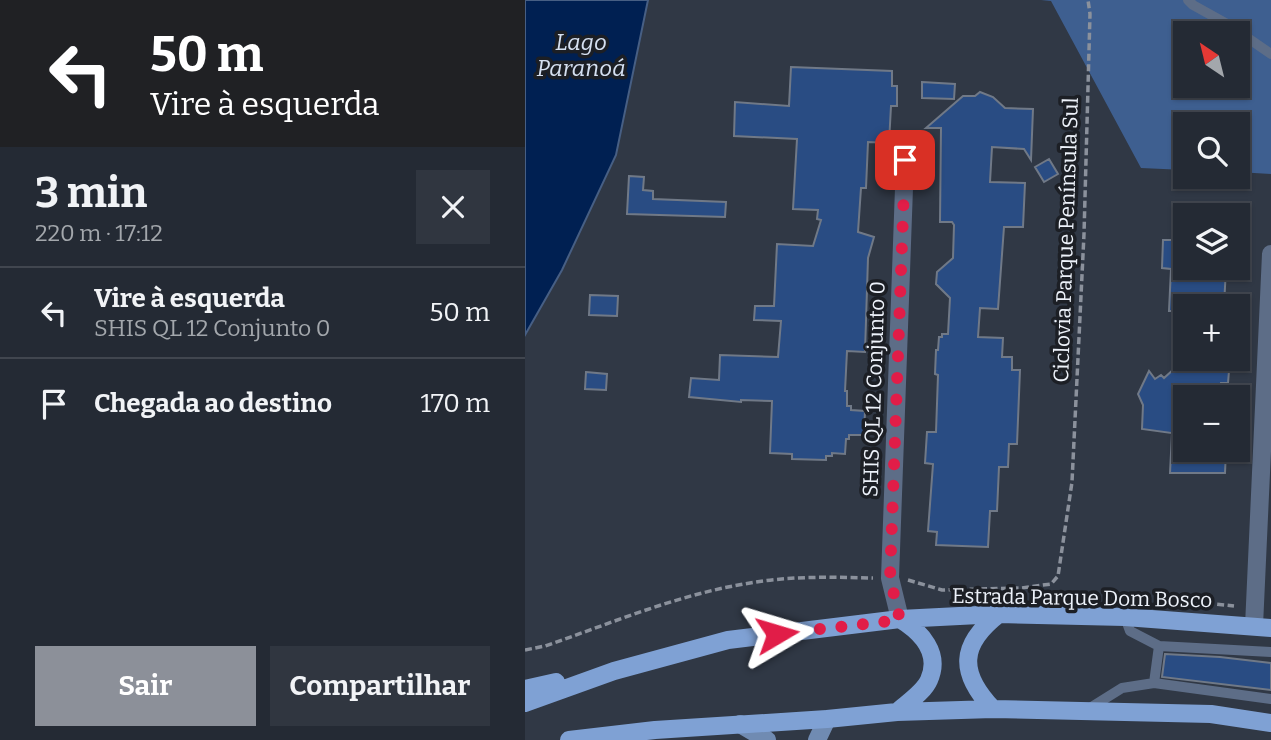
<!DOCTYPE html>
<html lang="pt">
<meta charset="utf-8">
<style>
body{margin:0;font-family:Bitter,serif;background:#303640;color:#f1f3f6;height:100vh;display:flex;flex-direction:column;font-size:26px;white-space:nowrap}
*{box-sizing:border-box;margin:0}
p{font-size:23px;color:#a3a7ac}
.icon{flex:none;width:38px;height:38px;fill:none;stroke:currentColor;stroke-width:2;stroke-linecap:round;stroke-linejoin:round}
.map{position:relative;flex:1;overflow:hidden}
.side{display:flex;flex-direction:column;background:#242a34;width:525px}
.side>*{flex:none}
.hud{background:#202124;color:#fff;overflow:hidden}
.needle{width:46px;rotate:325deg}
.buttons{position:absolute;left:648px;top:21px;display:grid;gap:14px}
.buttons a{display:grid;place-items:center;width:77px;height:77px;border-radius:0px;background:#242a34;box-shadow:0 2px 5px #0004,0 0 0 2px #41464f;font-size:35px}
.pin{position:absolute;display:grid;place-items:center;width:60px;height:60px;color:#fff;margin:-30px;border-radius:14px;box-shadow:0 4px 10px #0006}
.me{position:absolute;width:77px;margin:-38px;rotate:83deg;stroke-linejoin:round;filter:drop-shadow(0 0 5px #0008)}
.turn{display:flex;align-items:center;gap:24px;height:147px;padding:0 35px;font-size:32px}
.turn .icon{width:91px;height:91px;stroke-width:2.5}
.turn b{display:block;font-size:49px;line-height:60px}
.round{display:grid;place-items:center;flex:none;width:74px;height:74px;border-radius:0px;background:#303640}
.summary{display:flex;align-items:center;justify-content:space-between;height:119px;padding:0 35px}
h1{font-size:42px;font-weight:700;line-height:52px}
.button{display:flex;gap:14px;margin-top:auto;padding:14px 35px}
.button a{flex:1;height:80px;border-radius:0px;background:#8c9099;color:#fff;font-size:28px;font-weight:700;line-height:80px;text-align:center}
.button a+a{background:#303640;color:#f1f3f6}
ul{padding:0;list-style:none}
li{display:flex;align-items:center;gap:21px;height:91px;padding:0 35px;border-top:2px solid #41464f}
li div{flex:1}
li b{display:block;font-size:26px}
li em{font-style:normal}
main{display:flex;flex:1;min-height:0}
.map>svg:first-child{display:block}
.green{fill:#3e5f90;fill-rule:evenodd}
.water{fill:#002052;stroke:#475f84;stroke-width:2}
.building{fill:#294c83;stroke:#707987;stroke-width:2}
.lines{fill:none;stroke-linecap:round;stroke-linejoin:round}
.path{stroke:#8b919c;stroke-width:3.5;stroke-dasharray:7 3.5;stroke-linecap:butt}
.lane{stroke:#5d6d87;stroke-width:10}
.street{stroke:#5d6d87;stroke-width:18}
.secondary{stroke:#708bb2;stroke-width:18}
.primary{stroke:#7fa1d4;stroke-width:18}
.route{stroke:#e11d48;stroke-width:12;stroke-dasharray:0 21.6}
.labels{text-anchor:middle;stroke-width:7;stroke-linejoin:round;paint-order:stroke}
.street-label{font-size:21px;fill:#edf2fa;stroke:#1c1f25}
.water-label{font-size:23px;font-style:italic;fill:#d5e0f1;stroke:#1c1f25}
</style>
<main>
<section class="side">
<div class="hud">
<div class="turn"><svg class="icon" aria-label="left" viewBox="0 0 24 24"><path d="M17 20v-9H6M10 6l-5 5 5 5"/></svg><div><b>50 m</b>Vire à esquerda</div></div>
</div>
<div class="summary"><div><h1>3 min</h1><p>220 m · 17:12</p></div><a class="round"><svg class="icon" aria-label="close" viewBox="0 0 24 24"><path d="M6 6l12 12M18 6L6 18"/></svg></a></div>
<ul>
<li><svg class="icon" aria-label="left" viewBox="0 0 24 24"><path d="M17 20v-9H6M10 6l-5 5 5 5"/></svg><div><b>Vire à esquerda</b><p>SHIS QL 12 Conjunto 0</p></div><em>50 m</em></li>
<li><svg class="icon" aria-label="arrive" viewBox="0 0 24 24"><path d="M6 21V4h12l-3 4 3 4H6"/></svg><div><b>Chegada ao destino</b></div><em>170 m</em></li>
</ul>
<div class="button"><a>Sair</a><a>Compartilhar</a></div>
</section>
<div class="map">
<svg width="746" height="740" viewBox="0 0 746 740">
<rect width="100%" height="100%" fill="#303845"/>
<path class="green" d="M 516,0 L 746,0 L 746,174 L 712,172 L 712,124 L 660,124 L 660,170 L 616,168 L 526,1 ZM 660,33 L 712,33 L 712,86 L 660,86 Z"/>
<path class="water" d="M 0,0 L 123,0 L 91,155 L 37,270 L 0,335 Z"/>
<path class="building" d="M 266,67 L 367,71 L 367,86 L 372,86 L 372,106 L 366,106 L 364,143 L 343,142 L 341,188 L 336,188 L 333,232 L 349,237 L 343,258 L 340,352 L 322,351 L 320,391 L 322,391 L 322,406 L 326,406 L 326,410 L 340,411 L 339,435 L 324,435 L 324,439 L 321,439 L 320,454 L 307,453 L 307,456 L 301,456 L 301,460 L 267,459 L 267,454 L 245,453 L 247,401 L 216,400 L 216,402 L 164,397 L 166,378 L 194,380 L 195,355 L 253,357 L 256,321 L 229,320 L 230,306 L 249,306 L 252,244 L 288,246 L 296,220 L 292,219 L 293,210 L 268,209 L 272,139 L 209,136 L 210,102 L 264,106 Z
M 397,82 L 430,84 L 429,99 L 397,98 Z
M 455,92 L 468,97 L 480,108 L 508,109 L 506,160 L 499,149 L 467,147 L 465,182 L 500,183 L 498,227 L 479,227 L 473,309 L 455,308 L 453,337 L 478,338 L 477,357 L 487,357 L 487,370 L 495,370 L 492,444 L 484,444 L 483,467 L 474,467 L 472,511 L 465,511 L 463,547 L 411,545 L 412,532 L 403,531 L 408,464 L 400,463 L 402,432 L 411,432 L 413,375 L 410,374 L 411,350 L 413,350 L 414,337 L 417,337 L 417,334 L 423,334 L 425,298 L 411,284 L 412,272 L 428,258 L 429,225 L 427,222 L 415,222 L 416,128 L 401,128 L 438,96 L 450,96 Z
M 524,159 L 533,174 L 519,182 L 510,167 Z
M 104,176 L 119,177 L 118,190 L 128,191 L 128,199 L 201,202 L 200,217 L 102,214 Z
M 648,235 L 660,235 L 660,268 L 701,268 L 699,306 L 660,306 L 660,311 L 644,311 L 646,269 L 637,268 L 638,240 L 648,240 Z
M 65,295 L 93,296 L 92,316 L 64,315 Z
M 660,359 L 705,359 L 703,383 L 696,383 L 695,397 L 660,397 L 660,450 L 701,450 L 700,473 L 645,473 L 647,433 L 617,429 L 618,405 L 613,394 L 624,371 L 630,379 L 636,375 L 639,378 Z
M 61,372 L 82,374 L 81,390 L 60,389 Z
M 640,654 L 695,657 L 746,663 L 746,690 L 637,677 Z"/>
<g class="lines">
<path class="path" d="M 383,580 L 417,590 L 496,588 L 526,584 L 533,576 L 547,482 L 559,234 L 565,14 L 563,0
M 598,598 L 635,598 L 709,606
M 0,650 L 20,646 C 87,623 154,594 225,583 C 264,576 307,577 348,578"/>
<path class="lane" d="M 663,0 L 668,5 L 704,25 L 746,54
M 600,617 L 605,631 L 634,646 L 746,652
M 629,683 L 634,646
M 565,708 L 597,688 L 629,683 L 746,699"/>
<path class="street" d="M 375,619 L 365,578 L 380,160
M 729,626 L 746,254"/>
<path class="secondary" d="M 215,724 L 242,740
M 292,740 L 302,719"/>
<path class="primary" d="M 0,689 L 31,682
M 0,703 L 89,671 L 203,640 L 375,619 L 474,614 L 600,617 L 746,628
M 468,709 C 434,673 434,645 474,614
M 372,712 C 382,703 399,692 404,680 C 416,653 396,632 375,619
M 44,740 L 130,730 L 302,719 L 372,712 L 468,709 L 686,714 L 746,723"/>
</g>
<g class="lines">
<path class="route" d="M 252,634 L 375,620 L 365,578 L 380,160"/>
</g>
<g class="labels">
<g class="street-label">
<text transform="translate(541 240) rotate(-88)" y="7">Ciclovia Parque Península Sul</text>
<text transform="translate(349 389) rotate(-88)" y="7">SHIS QL 12 Conjunto 0</text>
<text transform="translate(557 598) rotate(1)" y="7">Estrada Parque Dom Bosco</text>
</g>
<g class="water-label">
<text x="56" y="50">Lago<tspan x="56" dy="26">Paranoá</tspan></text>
</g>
</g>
</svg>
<div class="buttons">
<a><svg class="needle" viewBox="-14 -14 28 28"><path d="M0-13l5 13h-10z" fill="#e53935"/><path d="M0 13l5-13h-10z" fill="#a3a7ac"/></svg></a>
<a><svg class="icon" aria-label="search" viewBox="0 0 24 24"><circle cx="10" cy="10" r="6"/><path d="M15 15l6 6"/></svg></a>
<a><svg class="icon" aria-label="layers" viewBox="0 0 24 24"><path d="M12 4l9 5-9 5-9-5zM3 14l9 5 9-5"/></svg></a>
<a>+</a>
<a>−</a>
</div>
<div class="pin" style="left:380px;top:160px;background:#d93025"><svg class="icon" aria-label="arrive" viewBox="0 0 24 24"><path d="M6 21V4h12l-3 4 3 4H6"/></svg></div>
<svg class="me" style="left:252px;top:634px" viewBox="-20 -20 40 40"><path d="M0-17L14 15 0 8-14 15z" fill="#e11d48" stroke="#fff" stroke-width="4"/></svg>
</div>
</main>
